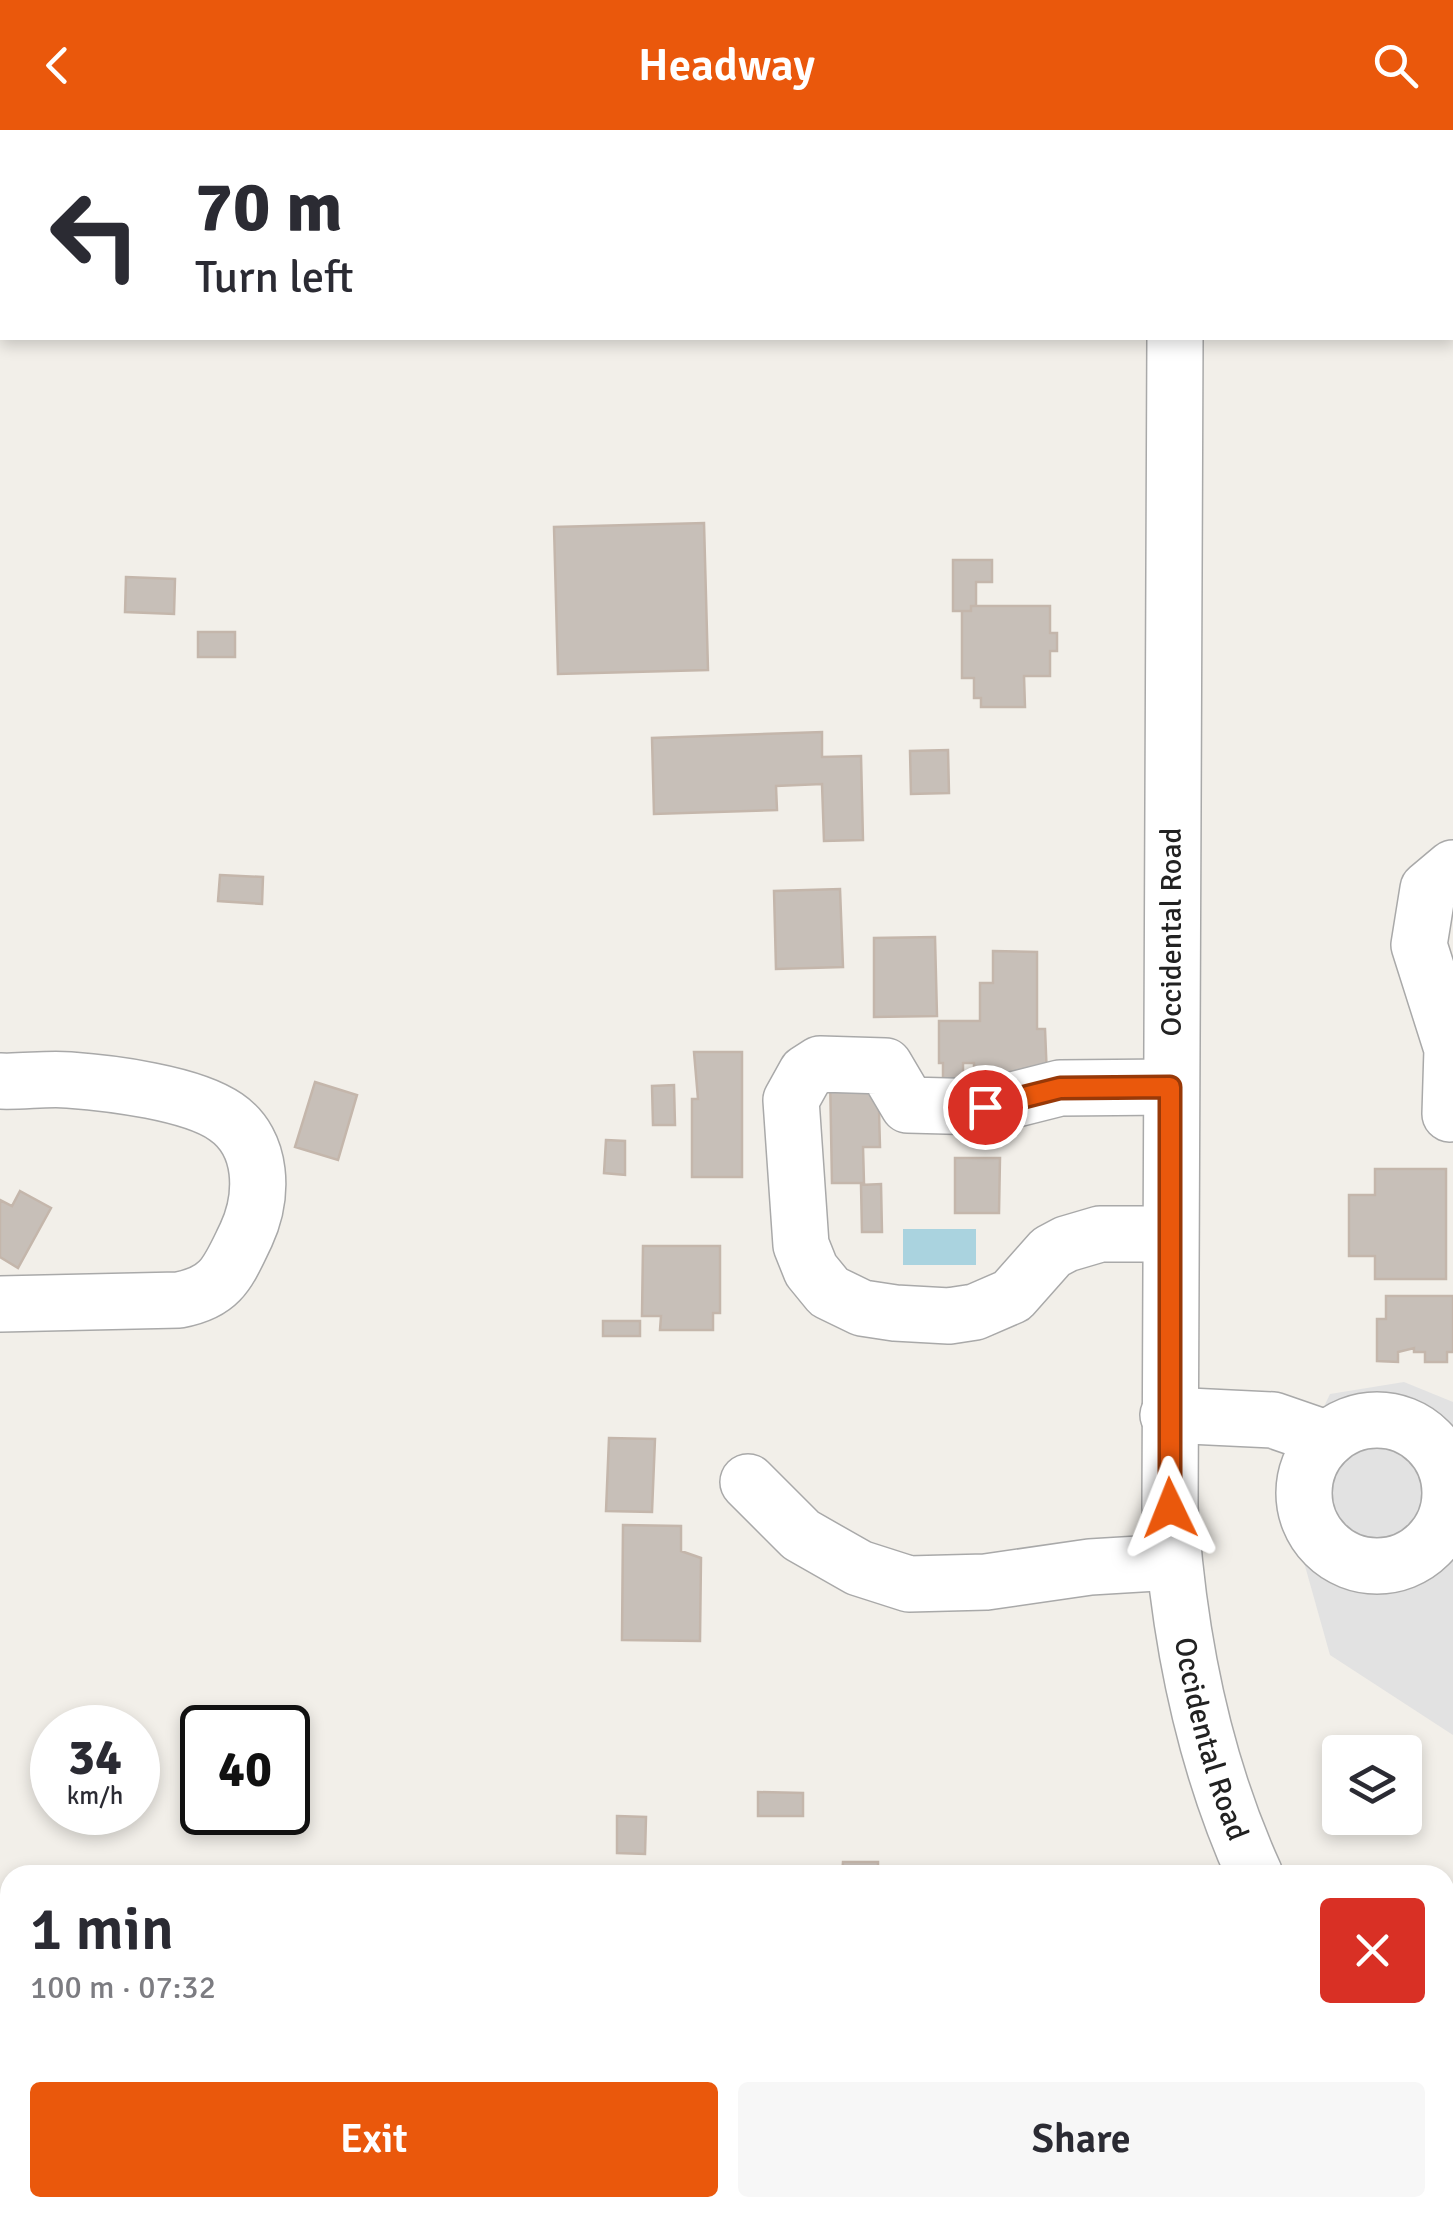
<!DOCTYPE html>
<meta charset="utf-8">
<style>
body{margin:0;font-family:Signika,sans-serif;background:#f7f7f7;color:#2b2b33;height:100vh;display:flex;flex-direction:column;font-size:38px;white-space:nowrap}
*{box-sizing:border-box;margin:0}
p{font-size:32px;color:#7c7c81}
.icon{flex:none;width:55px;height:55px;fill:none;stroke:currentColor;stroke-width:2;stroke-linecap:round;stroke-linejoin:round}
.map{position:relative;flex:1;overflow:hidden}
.sheet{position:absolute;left:0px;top:1735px;width:1455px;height:352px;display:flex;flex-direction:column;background:#fff;border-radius:30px 30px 0 0;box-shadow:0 5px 15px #0003}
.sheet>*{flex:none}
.top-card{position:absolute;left:0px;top:0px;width:1455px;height:210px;box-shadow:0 5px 15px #0003;background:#fff;color:#2b2b33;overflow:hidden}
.fabs{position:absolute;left:1322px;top:1605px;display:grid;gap:20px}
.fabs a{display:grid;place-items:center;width:100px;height:100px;border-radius:10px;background:#fff;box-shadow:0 5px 15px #0003;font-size:50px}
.speed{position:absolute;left:30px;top:1575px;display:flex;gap:20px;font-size:50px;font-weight:700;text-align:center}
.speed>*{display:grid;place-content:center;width:130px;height:130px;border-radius:50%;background:#fff;box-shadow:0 5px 15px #0003;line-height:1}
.speed small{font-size:25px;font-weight:400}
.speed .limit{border:5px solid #111;border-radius:15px;background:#fff;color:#111}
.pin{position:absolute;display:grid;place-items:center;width:85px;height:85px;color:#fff;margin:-42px;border:5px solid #fff;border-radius:50%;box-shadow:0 2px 10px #0007}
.me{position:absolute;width:110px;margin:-55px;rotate:358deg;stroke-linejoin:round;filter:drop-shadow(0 0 8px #0008)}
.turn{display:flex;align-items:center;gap:35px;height:210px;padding:0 30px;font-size:45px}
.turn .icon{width:130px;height:130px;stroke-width:2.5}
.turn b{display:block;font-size:70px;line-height:85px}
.round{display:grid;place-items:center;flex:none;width:105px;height:105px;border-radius:10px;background:#f7f7f7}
.summary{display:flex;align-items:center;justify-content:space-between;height:170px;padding:0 30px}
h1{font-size:60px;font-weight:600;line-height:75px}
.action{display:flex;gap:20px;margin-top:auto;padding:20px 30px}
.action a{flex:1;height:115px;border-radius:10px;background:#ea580c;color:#fff;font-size:40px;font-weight:600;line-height:115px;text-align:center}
.action a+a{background:#f7f7f7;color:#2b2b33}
header{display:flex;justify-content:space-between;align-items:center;height:130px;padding:0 30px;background:#ea580c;color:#fff;font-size:45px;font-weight:600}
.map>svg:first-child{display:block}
.parking{fill:#e2e2e2}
.water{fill:#aad3df}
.building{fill:#c7bfb8;stroke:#c4b6ab;stroke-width:2.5}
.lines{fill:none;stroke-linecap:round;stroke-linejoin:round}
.minor-casing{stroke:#a9a9a9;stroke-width:58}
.minor{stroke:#fff;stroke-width:55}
.route-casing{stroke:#983908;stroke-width:25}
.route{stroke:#ea580c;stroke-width:18}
.labels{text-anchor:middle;stroke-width:8;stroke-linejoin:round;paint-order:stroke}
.street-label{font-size:30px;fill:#222;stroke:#fff}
</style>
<header><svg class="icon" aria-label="back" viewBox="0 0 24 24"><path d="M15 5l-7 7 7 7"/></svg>Headway<svg class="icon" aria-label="search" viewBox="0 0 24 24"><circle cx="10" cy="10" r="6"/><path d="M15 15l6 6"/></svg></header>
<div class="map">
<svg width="1453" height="2086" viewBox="0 0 1453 2086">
<rect width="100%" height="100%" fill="#f2efe9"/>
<path class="parking" d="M 1404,1252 L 1453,1272 L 1453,1605 L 1330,1525 L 1284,1361 L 1330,1264 Z"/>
<path class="water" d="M 903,1099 L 976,1099 L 976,1135 L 903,1135 Z"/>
<path class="building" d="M 126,0 L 349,0 L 126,2 Z
M 704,393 L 708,540 L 558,544 L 554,397 Z
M 953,430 L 992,430 L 992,452 L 976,452 L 976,476 L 971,476 L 971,481 L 953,481 Z
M 126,447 L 175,449 L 174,484 L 125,482 Z
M 971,476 L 1050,476 L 1050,503 L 1057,503 L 1057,521 L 1050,521 L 1050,546 L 1024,546 L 1025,577 L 981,577 L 981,568 L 974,568 L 974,548 L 962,548 L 962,481 L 971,481 Z
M 198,502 L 235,502 L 235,527 L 198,527 Z
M 822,602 L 822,627 L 861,626 L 863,710 L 824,711 L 822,654 L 776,656 L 777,680 L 654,684 L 652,608 Z
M 948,620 L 949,663 L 911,664 L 910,621 Z
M 220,745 L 263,747 L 262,774 L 218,771 Z
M 840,759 L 843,837 L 776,839 L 774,761 Z
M 935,807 L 937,886 L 874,887 L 874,808 Z
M 993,821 L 1037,822 L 1037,899 L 1045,899 L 1047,947 L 974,946 L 974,933 L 963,933 L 963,950 L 943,950 L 943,933 L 939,933 L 939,891 L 980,891 L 980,853 L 993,853 Z
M 694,922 L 742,922 L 742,1047 L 692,1047 L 692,969 L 698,969 Z
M 878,944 L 880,1017 L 863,1017 L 864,1053 L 832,1053 L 830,945 Z
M 315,952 L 357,965 L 338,1030 L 295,1017 Z
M 674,955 L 675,995 L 653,995 L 652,956 Z
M 606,1010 L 625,1011 L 625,1045 L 604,1043 Z
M 955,1028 L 1000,1028 L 999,1083 L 955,1083 Z
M 1375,1039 L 1446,1039 L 1446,1149 L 1375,1149 L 1375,1126 L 1349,1126 L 1349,1065 L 1375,1065 Z
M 881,1054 L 882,1102 L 862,1102 L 861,1055 Z
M 20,1061 L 51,1078 L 18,1138 L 0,1127 L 0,1070 L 12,1076 Z
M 643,1116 L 720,1116 L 720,1183 L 713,1183 L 713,1200 L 660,1200 L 661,1186 L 642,1186 Z
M 1386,1166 L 1453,1166 L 1453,1222 L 1447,1222 L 1447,1232 L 1425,1232 L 1425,1222 L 1414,1222 L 1414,1218 L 1398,1222 L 1398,1232 L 1377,1231 L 1377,1189 L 1386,1189 Z
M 603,1191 L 640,1191 L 640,1206 L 603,1206 Z
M 609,1308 L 655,1309 L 652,1382 L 606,1381 Z
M 623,1395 L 681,1396 L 681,1421 L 701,1428 L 700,1511 L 622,1510 Z
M 758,1662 L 803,1663 L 803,1686 L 758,1686 Z
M 617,1686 L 646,1687 L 645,1724 L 617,1723 Z
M 843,1732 L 878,1732 L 878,1745 L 842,1745 Z
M 805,2078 L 846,2078 L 845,2086 L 805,2083 Z
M 1005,2078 L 1047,2078 L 1047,2084 L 1005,2084 Z"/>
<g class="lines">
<g class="minor-casing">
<g id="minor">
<path d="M 1176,2 L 1176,0"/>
<path id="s1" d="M 1175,208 L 1170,1377 C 1178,1504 1202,1629 1255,1745"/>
<path d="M 0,951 C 23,952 47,948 69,950 C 111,953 192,963 226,987 C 264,1013 264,1066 246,1105 C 228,1142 222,1162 179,1170 L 0,1174"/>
<path d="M 1450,984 L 1452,919 L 1419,815 L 1428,759 L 1453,738"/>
<path d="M 1169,1104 L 1100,1104 L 1066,1114 L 1051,1122 L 1012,1166 L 975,1182 L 949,1186 L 895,1183 L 862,1178 L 829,1162 L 811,1140 L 801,1115 L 791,970 L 806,943 L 820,934 L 885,936 L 908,975 L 985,977 L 1060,958 L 1170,957"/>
<path d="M 1168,1285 L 1273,1290 L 1328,1309"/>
<circle cx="1377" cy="1363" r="73"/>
<path d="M 748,1352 L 801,1405 L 859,1438 L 909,1454 L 986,1452 L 1090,1437 L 1173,1432"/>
<path d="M 1413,2078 L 1417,2086"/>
<path d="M 4,2086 L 10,2059"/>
</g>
</g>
<use href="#minor" class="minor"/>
</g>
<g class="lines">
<g class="route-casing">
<path id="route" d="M 985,977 L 1060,958 L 1170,957 L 1170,1378"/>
</g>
<use href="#route" class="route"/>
</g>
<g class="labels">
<g class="street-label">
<text transform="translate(1171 802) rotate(-90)" y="10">Occidental Road</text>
<text dy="10" stroke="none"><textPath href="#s1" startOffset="1405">Occidental Road</textPath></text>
</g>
</g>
</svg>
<div class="fabs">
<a><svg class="icon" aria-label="layers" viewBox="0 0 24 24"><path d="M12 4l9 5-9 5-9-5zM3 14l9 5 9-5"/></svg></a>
</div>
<div class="speed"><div>34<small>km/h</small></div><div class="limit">40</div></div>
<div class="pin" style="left:985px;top:977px;background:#d93025"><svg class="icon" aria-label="arrive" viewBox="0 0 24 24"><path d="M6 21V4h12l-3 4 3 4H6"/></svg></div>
<svg class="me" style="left:1170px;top:1378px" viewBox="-20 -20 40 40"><path d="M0-17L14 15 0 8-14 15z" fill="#ea580c" stroke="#fff" stroke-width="4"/></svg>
<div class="top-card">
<div class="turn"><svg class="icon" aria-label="left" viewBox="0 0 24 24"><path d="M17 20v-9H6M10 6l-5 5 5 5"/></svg><div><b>70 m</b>Turn left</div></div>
</div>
<section class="sheet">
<div class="summary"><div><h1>1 min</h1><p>100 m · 07:32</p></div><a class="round" style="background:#d93025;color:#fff"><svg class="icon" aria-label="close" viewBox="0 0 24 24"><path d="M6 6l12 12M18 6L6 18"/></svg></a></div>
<div class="action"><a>Exit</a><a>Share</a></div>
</section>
</div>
